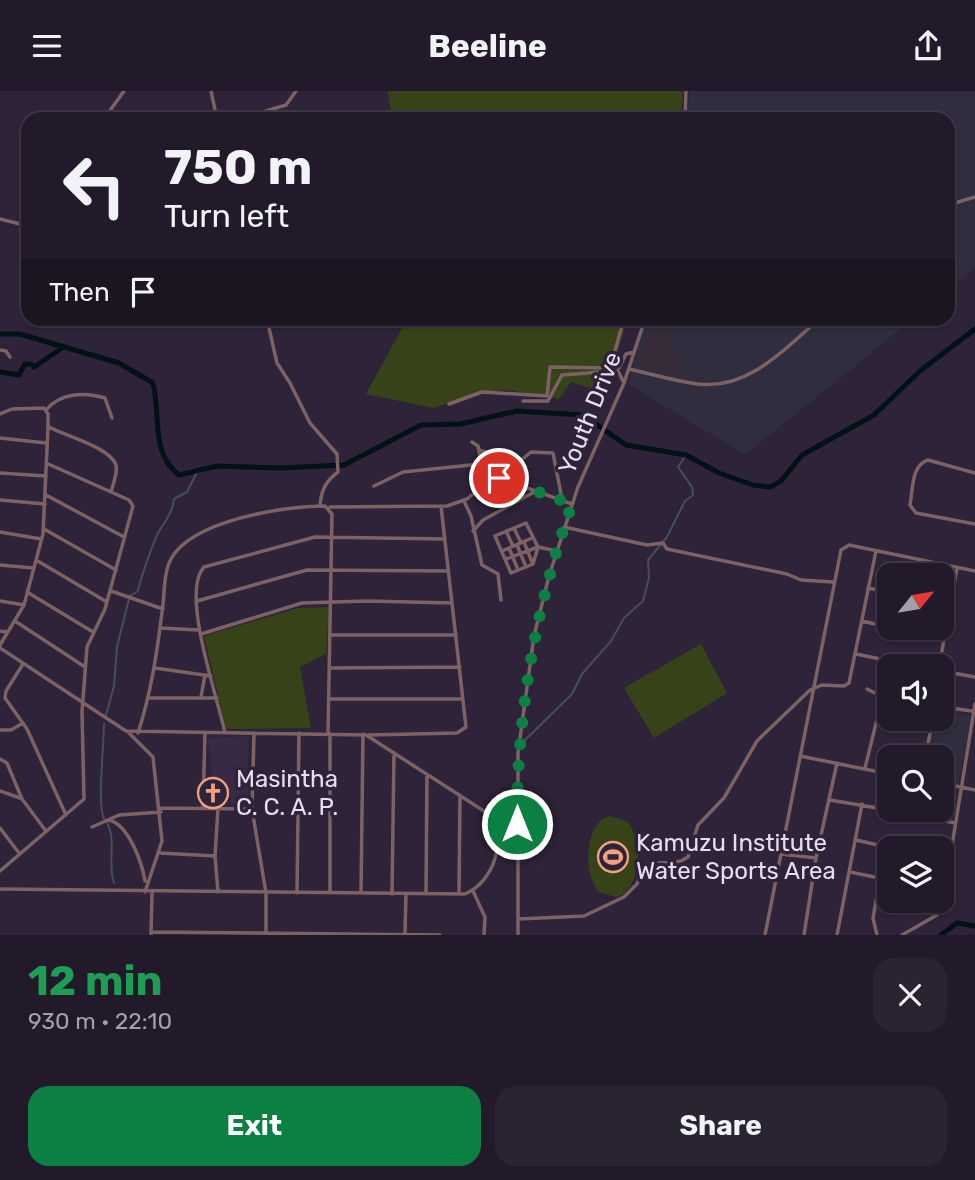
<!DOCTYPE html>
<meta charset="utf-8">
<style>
body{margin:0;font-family:Rubik,sans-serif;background:#2a2332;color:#f1f3f6;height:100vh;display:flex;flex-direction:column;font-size:26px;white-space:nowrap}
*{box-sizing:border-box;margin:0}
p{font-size:23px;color:#a2a1a8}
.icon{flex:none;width:38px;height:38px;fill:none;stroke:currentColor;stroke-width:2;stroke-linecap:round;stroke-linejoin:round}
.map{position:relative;height:844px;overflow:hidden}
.sheet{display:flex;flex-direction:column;background:#221a2a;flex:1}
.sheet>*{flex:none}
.top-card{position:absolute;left:21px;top:21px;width:934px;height:214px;border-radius:21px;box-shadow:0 2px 5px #0004,0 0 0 2px #3f3847;background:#221a2a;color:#f1f3f6;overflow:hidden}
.needle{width:46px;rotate:60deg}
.controls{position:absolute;left:877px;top:472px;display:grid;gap:14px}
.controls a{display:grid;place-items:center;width:77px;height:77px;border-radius:14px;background:#221a2a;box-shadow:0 2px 5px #0004,0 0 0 2px #3f3847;font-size:35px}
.pin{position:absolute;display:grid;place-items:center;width:60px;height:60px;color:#fff;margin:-30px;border:4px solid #fff;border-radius:50%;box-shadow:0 2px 7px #0007}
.me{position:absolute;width:77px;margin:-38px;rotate:0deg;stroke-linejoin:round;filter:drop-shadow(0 0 5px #0008)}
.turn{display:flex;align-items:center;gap:24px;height:147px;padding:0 28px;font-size:32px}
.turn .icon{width:91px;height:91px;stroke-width:2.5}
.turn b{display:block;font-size:49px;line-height:60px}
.then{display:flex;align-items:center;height:66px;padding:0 28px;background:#0003;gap:14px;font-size:26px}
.round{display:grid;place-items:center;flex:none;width:74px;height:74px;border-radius:21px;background:#2a2332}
.head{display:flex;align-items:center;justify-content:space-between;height:119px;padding:0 28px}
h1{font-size:42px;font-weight:700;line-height:52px;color:#1e9e55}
.button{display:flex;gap:14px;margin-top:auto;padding:14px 28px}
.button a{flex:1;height:80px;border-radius:21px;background:#0b8043;color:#fff;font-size:28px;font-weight:700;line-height:80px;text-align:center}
.button a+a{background:#2a2332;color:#f1f3f6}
header{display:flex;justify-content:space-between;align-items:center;height:91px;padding:0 28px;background:#221a2a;font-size:32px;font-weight:700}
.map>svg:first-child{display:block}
.commercial{fill:#302d3e}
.industrial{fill:#382b39}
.built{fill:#382944}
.green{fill:#384218}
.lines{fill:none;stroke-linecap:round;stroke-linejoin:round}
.stream{stroke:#454f56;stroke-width:2}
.river{stroke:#001216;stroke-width:5}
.minor{stroke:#7c6264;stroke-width:3.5}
.route{stroke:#0b8043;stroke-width:12;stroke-dasharray:0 21.6}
.labels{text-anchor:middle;stroke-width:7;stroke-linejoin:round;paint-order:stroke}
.street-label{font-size:24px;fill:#e5deec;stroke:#2e2338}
.poi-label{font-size:24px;fill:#e5deec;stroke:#2e2338;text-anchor:start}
</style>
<header><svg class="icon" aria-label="menu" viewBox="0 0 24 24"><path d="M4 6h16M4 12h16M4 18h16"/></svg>Beeline<svg class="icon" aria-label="share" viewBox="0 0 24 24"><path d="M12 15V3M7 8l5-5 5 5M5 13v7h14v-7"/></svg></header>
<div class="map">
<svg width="975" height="844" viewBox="0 0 975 844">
<rect width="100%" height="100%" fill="#2e2338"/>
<path class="commercial" d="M 689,0 L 975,0 L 975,177 L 949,199 L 948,28 L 688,28 Z
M 645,228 L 913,228 L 745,364 L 628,293 Z
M 942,619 L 971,625 L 958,693 L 942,689 L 942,667 L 927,667 L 934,628 L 942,628 Z"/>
<path class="industrial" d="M 669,237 L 680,286 L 637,275 L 648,242 Z"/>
<path class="built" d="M 248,645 L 248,714 L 232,715 L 226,693 L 218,693 L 212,686 L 208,647 Z"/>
<path class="green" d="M 388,0 L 683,0 L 681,28 L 392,28 Z
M 407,228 L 627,228 L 606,302 L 571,291 L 559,308 L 508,299 L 482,301 L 433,317 L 366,303 Z
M 329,516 L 326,563 L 300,576 L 311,637 L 226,638 L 204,545 L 298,517 Z
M 701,553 L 727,602 L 654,647 L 624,597 Z
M 609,725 L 627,730 C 643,748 642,799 616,806 L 599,801 C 583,783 584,733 609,725 Z"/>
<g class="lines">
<path class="stream" d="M 130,505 L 138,500 C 139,491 154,450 158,442 C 165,430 172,423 174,408 L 187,401 L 196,383 L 206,377
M 106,624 L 114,595 L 117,556 L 129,508
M 525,649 L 572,603 L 582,583 L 611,550 L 624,527 L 643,510 L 649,487 L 648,469 L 667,446 L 685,410 L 693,404 L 692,396 L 678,376 L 686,364
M 104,728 C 97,713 104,654 104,633
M 107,732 C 117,750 107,772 114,792"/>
<path class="river" d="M 0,243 L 20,243 L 119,272 L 153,292 C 161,323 150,362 179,384 L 217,375 L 280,377 L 344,374 L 421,334 L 460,333 L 517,320 L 583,324 L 626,354 L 686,364 L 719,382 L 753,394 L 771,396 L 782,389 L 802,364 L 874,324 L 920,280 L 975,238
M 34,276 L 62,257
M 0,281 L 19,284 L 25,273 L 31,273
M 941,844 L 957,832 L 975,835"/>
<path class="minor" d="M 211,0 L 217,28
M 104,28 L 124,0
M 239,28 L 286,14 L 296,0
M 685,28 L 686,0
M 948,114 L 975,106
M 0,128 L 28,135
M 267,228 L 277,272 L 290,292 L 310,332 L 337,363 L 338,381 C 326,390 321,399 320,415
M 0,259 L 6,260 L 10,266
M 617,278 L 624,292
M 629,278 C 652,283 675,290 698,293 C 748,299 785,258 819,228
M 523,310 L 548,310 L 562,284 L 613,280 L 619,277 L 626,263 L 634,261
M 449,313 L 482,301 L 547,305 L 550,276 L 610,277 L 624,228
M 46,319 C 61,301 86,301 105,307 L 112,327
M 0,323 L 12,318 L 44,317 L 48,323 L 48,336 L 43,443 L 24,514 L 0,554
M 49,336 C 65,345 110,356 116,374 C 118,382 113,393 111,401
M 0,347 L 46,352
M 472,351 L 478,355 C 482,378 489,398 507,414
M 479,359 L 504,367 L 506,381
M 0,382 L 46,385
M 975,382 L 928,369 C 911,374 913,399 910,414 L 916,422 L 975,433
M 499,387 L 531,361 L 553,362 L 562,408
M 374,395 L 403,381 L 481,373
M 46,404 L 124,446
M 0,409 L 45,413
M 464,410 L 471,425 L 482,474 L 498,483 L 501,509
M 330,416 L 447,415 L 467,408 L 489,390 L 499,387 L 572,413
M 526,432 L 538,456 L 533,473 L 511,482 L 495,445 Z
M 564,436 L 647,454 L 663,452 L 667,458 L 787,483 L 801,489 L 833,491
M 514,437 L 521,452
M 44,438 L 116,479
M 473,440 L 483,429 L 538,399
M 506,440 L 513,455
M 0,441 L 41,448
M 524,451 L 532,471
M 517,454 L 526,476
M 509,457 L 518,479
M 502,460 L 532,447
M 506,468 L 538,456 L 557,460
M 36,469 L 107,511
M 0,474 L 33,477
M 868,497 L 889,501
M 111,500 L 163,518
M 27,501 L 93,541
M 0,510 L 24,514
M 197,510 L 307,479 L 448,480
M 15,530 L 85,576
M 862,530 L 889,536
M 160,537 L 198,539
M 897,537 L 945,547
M 0,540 L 8,541
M 201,543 L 302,512 L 367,510 L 452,512
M 332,544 L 456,544
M 0,557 L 126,640 L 366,644 L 487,722 C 509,746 494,791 465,803 L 0,798
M 856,563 L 919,576
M 23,573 L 6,600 L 5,607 L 27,638 L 66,724
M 939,576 L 957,477
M 155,577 L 211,585
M 331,577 L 460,576
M 942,580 L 975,586
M 867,598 L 883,606
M 201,606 L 205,584
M 150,607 L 217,607
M 331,608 L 463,608
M 942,616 L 972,620
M 0,639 L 11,639 L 23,632
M 127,640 L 153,666 L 162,750 L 145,801
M 138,642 C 151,602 157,562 162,521 C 165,503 163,483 171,468 C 192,429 285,415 325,415 L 332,423 L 328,643
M 225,642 C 218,607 180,502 204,476 L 315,446 L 445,448
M 254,642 L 252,718 L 266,802 L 266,842
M 369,644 L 457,642 L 466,636 L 441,415
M 800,665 L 889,683
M 925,667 L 933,628
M 0,668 L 7,672 L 22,708 L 46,740
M 865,677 L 881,612 L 889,606
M 942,692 L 975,699
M 0,700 L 20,707
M 830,709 L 889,719
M 203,716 L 205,642
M 160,717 L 252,718
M 892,719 L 955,732
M 109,729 C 129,734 142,772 145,790
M 92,736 L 119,724 L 161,721
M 0,737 L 19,762
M 856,749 L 896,758
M 497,761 L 516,759
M 160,762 L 215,765
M 781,763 L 816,767
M 0,780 L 84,708 L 82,621 L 87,556 L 105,518 L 133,415 L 129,409 L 46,372
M 850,781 L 889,789
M 473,800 L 485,826 L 484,844
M 218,801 L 215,765 L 218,717
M 297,802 L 299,642
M 330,802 L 330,643
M 361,802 L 363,643
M 392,803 L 394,662
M 426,803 L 427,683
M 459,803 L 460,704
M 518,828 L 584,825 L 624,806 L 637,793 L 645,774 C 661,768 673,777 688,766 L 698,734 L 724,707 L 757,650 L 810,599 L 822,594 L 844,595 L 849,592 L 876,460
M 151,841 L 440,844
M 405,842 L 406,803
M 151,844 L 152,801
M 518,844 L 518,662 L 534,545 L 549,485 L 578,396 L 624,292 L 645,228
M 765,844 L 841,459 L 849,454 L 975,480
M 804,844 L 816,767 L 837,672
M 837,844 L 862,713
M 877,844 L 873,827 L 880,787
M 902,844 L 937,824 L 942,816 L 975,613"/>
</g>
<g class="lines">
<path class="route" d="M 499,387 L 572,413 C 535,518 517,622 517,733"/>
</g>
<defs>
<g id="church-ring" transform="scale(1.575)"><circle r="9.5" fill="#2e2338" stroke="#f2a080" stroke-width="1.5"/><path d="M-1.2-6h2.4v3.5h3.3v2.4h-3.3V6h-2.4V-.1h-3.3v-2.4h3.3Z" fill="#f2a080"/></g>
<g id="stadium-ring" transform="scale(1.575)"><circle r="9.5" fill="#2e2338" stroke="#f2a080" stroke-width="1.5"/><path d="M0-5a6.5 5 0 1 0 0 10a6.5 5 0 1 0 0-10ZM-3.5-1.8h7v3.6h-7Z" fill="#f2a080"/></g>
</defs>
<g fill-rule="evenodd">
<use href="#church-ring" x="213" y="702"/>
<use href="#stadium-ring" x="613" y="766"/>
</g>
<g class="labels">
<g class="street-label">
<text transform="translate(590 322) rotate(-68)" y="8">Youth Drive</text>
</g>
<g class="poi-label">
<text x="236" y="696">Masintha<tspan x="236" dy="28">C. C. A. P.</tspan></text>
<text x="636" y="760">Kamuzu Institute<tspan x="636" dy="28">Water Sports Area</tspan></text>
</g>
</g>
</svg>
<div class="controls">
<a><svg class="needle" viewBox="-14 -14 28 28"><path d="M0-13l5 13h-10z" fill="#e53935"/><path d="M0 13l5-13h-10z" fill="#a2a1a8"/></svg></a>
<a><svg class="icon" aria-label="sound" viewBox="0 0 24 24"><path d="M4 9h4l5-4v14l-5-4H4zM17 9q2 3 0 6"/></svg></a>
<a><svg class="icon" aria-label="search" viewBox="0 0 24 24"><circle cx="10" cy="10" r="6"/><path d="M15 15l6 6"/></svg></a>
<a><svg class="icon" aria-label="layers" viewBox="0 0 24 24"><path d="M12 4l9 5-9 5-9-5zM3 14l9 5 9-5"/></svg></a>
</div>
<div class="pin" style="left:499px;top:387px;background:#d93025"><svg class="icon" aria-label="arrive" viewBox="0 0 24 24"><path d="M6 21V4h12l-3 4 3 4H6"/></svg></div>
<svg class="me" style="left:517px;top:733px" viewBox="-20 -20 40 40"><circle r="17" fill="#0b8043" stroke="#fff" stroke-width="3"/><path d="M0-11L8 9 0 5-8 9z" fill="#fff"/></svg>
<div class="top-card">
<div class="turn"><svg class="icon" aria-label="left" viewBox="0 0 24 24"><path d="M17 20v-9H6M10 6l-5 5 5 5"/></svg><div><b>750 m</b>Turn left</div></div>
<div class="then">Then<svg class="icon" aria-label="arrive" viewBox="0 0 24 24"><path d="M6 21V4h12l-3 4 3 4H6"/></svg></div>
</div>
</div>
<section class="sheet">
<div class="head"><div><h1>12 min</h1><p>930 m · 22:10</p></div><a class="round"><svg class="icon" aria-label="close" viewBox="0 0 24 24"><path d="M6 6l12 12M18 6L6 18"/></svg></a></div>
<div class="button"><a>Exit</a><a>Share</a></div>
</section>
